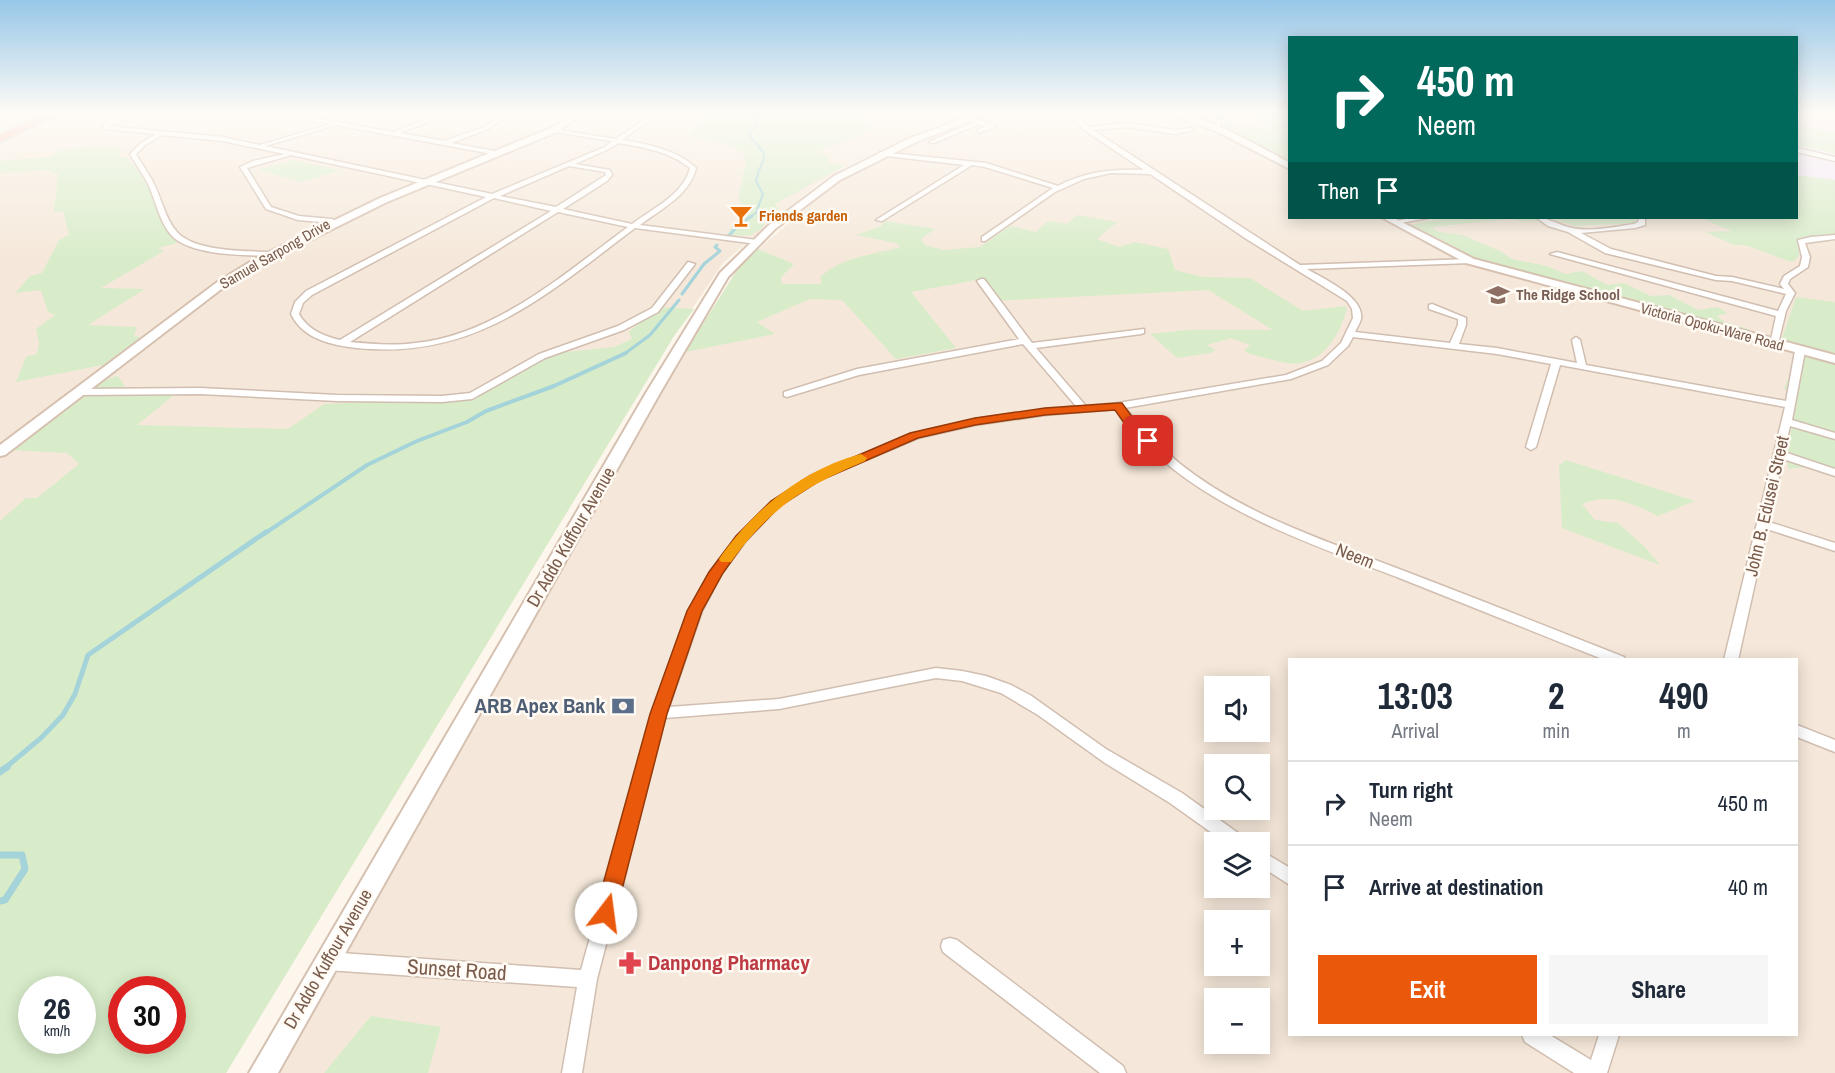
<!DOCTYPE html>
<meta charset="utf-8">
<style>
body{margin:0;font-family:"Archivo Narrow",sans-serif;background:#f6f6f7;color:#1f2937;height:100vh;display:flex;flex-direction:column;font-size:22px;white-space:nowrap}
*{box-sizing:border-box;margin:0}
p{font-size:20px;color:#747a83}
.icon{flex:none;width:33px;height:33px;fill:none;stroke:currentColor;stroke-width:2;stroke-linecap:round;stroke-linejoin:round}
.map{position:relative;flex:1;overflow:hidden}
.sheet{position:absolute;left:1288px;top:658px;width:510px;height:378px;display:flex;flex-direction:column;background:#fff;border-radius:0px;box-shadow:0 3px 15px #0003}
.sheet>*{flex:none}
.banner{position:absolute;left:1288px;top:36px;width:510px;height:183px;border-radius:0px;box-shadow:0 3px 15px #0003;background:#00695c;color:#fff;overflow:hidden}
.buttons{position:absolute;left:1204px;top:676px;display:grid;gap:12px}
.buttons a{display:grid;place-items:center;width:66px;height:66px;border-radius:0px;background:#fff;box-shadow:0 3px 15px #0003;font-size:30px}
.speed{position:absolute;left:18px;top:976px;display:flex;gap:12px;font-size:30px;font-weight:700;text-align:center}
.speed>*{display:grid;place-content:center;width:78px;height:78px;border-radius:50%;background:#fff;box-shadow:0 3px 15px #0003;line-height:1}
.speed small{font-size:15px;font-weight:400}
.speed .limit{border:9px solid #d22;background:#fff;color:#111}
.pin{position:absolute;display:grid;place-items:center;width:51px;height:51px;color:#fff;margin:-26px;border-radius:12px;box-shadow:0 3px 9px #0006}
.me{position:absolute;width:66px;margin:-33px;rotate:15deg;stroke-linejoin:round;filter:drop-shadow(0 0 4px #0008)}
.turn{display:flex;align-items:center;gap:21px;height:126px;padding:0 30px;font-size:27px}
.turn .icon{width:78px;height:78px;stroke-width:2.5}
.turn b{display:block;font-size:42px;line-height:51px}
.then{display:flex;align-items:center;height:57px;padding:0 30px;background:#0003;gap:12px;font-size:22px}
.eta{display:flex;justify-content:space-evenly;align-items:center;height:102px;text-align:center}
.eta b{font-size:36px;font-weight:700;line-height:42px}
.cta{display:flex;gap:12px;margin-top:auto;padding:12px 30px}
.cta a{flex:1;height:69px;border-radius:0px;background:#ea580c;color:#fff;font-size:24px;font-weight:700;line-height:69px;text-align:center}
.cta a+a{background:#f6f6f7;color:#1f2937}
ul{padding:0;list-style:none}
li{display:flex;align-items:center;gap:18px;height:84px;padding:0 30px;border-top:2px solid #e0e1e3}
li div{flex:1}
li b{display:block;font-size:22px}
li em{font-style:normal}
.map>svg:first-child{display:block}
.residential{fill:#f5e8da;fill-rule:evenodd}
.education{fill:#f3e8fa}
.green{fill:#d8ecc9;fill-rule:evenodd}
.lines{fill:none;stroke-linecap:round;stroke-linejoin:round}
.stream-far4{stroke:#a5d3da;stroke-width:2}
.stream-far3{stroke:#a5d3da;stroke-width:3}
.stream-far2{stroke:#a5d3da;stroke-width:4}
.stream-far1{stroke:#a5d3da;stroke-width:5}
.stream{stroke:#a5d3da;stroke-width:7}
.street-casing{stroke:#d1beb0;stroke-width:3}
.secondary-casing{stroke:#d6c0b0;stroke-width:4}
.highway-casing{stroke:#dad1cd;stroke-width:4}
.street{fill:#fff;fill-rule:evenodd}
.secondary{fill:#fff;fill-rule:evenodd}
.highway{fill:#f7b7a3;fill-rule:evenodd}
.route{fill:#ea580c;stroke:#983908;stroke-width:1.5}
.slow{fill:#f59e0b}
.labels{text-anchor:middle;stroke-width:5;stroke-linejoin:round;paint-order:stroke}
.far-food-label{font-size:15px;font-weight:bold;fill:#c56008;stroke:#fffaf3;text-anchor:start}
.far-street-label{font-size:15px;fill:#7a5c4d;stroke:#fffaf3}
.far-education-label{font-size:15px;font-weight:bold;fill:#785e54;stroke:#fffaf3;text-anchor:start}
.street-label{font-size:18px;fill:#7a5c4d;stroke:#fffaf3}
.near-service-label{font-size:21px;font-weight:bold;fill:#4e5e75;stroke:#fffaf3;text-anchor:end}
.near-health-label{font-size:21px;font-weight:bold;fill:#be3a42;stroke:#fffaf3;text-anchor:start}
.near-street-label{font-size:21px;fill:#7a5c4d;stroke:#fffaf3}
</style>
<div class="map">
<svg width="1835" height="1073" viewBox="0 0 1835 1073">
<rect width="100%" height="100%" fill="#fdf6ec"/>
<path class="residential" d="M 0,112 L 52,112 L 0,136 Z
M 64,112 L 976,112 L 922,131 L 843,168 L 816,185 L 723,263 L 674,336 L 226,1073 L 0,1073 L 0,142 ZM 32,990 L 82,990 L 82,1041 L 32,1041 ZM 122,990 L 172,990 L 172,1041 L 122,1041 Z
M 994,112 L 1290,112 L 1290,218 L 1797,218 L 1797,112 L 1835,112 L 1835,1073 L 279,1073 L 618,463 L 685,352 L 741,264 L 831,187 L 857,170 L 887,154 ZM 1290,660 L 1797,660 L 1797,1035 L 1290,1035 ZM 1215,687 L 1260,687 L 1260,732 L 1215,732 ZM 1215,765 L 1260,765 L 1260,810 L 1215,810 ZM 1215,843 L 1260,843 L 1260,888 L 1215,888 ZM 1215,921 L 1260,921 L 1260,966 L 1215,966 ZM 1215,999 L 1260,999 L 1260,1044 L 1215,1044 Z"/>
<path class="education" d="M 1797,112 L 1835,112 L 1835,183 L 1797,177 Z"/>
<path class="green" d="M 712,112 L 851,112 L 866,115 L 874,125 L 864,134 L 818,151 L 830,157 L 828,162 L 846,165 L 775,204 L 778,208 L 776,213 L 768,217 L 762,228 L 751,235 L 726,236 L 733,225 L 746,213 L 737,210 L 743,205 L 738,199 L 746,163 L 744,153 L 728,144 L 688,136 Z
M 1174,112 L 1227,114 L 1230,118 L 1228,124 L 1267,129 L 1270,128 L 1242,112 L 1290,112 L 1290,128 L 1283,130 L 1290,133 L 1290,163 L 1213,126 Z
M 1797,124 L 1835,133 L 1835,154 L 1797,145 Z
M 122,146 L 117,150 L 122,150 L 120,157 L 127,157 L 140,172 L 177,243 L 158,248 L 164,251 L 101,288 L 145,289 L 88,325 L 137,327 L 134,336 L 141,337 L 103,365 L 16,382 L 26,357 L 37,354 L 39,342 L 36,329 L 55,315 L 48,312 L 41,290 L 15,293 L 30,276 L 42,273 L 59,240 L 69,235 L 63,211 L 54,212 L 58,174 L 47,170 L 0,173 L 0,161 L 50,157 L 61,149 Z
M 293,160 L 340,170 L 302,182 L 258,170 Z
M 1797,175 L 1835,180 L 1835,235 L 1798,240 L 1799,256 L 1792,262 L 1745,245 L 1734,245 L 1705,232 L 1732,231 L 1701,218 L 1797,218 Z
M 1077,215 L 1117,222 L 1097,239 L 1119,247 L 1135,242 L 1168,249 L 1175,270 L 1203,277 L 1250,278 L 1303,311 L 1345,306 L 1347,309 C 1340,332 1327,358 1301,363 C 1289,366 1263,357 1250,354 L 1244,350 L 1250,345 L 1231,338 L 1207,345 L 1216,350 L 1210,353 L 1177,358 L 1150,334 L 1188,330 L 1273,330 L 1208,290 L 991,301 L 976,280 L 911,292 L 956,348 L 896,359 L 842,300 L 810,299 L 757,322 L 775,334 L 685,352 L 741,264 L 758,249 L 794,264 L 781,277 L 782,284 L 821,284 L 822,280 L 820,278 C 835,259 878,253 901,247 L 896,243 L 856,235 L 881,226 L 885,221 L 935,229 L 921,239 L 925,245 L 944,250 L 980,247 L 1010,226 L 1036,232 L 1048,221 L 1067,224 Z
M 1443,218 L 1538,218 L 1542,221 L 1527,222 L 1512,219 L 1431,227 L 1439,232 L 1462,235 L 1500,251 L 1512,259 L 1547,266 L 1565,274 L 1582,271 L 1607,285 L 1624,283 L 1651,296 L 1669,295 L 1699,310 L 1717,307 L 1728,313 L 1716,316 L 1725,322 L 1751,330 L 1748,335 L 1472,258 L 1410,225 Z
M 1549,218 L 1638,218 L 1638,219 L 1634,223 L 1575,226 Z
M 1796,297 L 1835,302 L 1835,353 L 1788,343 L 1782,338 Z
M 656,307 L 694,309 L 674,336 L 226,1073 L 0,1073 L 0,521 L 26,498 L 37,498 L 79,464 L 67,453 L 9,450 C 37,428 85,383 118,376 L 127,390 L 179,391 L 137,425 L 288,429 L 324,404 L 459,398 L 521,365 L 558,353 L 614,347 L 632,339 L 629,332 ZM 32,990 L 82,990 L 82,1041 L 32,1041 ZM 122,990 L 172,990 L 172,1041 L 122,1041 Z
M 1806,354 L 1835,361 L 1835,471 L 1806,467 L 1788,469 L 1787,456 L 1795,406 L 1795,401 L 1784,388 L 1790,375 L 1799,378 Z
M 1566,460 L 1695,501 L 1658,516 C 1635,504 1608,492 1582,504 L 1595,520 L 1618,523 L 1645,547 L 1660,565 L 1562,528 L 1559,465 Z
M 371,1016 L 441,1027 L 428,1073 L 324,1073 Z"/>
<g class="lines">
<path class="stream-far4" d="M 749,217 L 756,213 L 763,194 L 756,181 C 762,152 774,163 749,135 L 756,124 L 754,112"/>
<path class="stream-far3" d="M 728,237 L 738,225 L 752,216
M 682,294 L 704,264 L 720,251 L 715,247 L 717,245
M 623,355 L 650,335 L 679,300"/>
<path class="stream-far2" d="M 264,534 L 367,465 L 417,441 L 467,422 L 486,411 L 554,386 L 626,353"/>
<path class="stream-far1" d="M 5,768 L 41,738 L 63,715 L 75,694 L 88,655 L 266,532"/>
<path class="stream" d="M 0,772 L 7,767
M 0,855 L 22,855 L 25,869 L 5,900 L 0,901"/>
<g class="street-casing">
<path id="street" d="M 141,112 L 148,112 L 108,126 L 222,137 L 260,145 L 331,124 L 280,115 L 175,114 L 172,112 L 281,112 L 393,132 L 446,112 L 452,112 L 400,133 L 444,141 L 484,127 L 510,112 L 515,112 L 488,129 L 451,143 L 500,152 L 498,155 L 336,125 L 265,146 L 492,194 L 605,147 L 612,141 L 554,132 L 552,129 L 616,139 L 655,112 L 660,112 L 622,140 C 648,144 677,150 696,168 C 690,195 661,209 640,225 L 757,240 L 761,242 L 757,244 L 635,228 C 546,295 476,360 357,348 C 331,345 303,339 291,314 L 295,302 L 306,291 L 486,197 L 291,155 L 247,168 L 271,207 L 299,216 L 332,219 L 336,221 L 332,223 L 298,220 L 266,209 L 240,167 L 253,161 L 285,154 L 222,141 L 162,135 L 145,145 L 136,154 C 142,165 150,175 155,186 C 162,201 166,220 177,232 C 195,252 246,251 271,252 L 275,254 L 271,256 C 245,255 192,256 172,236 C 160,223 156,202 149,186 C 144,175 136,165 130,154 L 141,143 L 156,134 L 106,129 L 102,125 L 108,121 ZM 618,143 C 644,147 670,152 690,168 C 684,194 652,209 632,224 L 563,209 L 607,181 L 612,175 L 610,170 L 575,164 L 609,149 ZM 569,166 L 605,172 L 606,175 L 556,207 L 500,196 ZM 494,198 L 551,211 L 340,340 C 324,336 308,330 299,314 L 303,303 L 312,295 ZM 558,212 L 628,227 C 565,273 496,335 415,343 C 393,346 372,344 350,342 Z
M 1079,112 L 1085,112 L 1079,116 L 1089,127 L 1127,123 L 1175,130 L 1193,128 L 1193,130 L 1175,134 L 1127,127 L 1093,130 L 1300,265 L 1470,259 L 1474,261 L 1470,263 L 1307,269 C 1322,278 1365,297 1361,319 C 1360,323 1357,328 1355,332 L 1450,343 L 1458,325 L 1458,319 L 1429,309 L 1429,305 L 1432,304 L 1466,318 L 1466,325 L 1459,344 L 1497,348 L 1577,363 L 1572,340 L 1576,337 L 1580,340 L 1586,365 L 1786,401 L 1795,351 L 1797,349 L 1803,349 L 1805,351 L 1792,420 L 1835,433 L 1835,439 L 1790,426 L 1784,452 L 1835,469 L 1835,476 L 1783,459 L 1769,522 L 1835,543 L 1835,551 L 1767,529 L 1738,660 L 1724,660 L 1785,407 L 1560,365 L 1536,447 L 1531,450 L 1526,447 L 1551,364 L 1497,354 L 1353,337 L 1348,346 L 1328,365 L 1291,379 L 1125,408 C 1142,428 1159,446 1179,463 C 1246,517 1333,543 1412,574 C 1483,601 1553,629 1624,657 L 1626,660 L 1605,660 C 1537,633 1470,606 1402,579 C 1323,548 1239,521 1172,468 C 1151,451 1133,430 1115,409 L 1045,415 L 975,425 L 918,438 L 818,480 L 779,506 L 745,542 L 722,573 L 702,611 L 669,707 L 779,699 L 936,668 L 962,671 L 986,676 L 1011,685 L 1030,695 L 1106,749 L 1182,793 L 1245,838 L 1247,843 L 1226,843 L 1170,803 L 1105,763 L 1038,715 L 1001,693 L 962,681 L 936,678 L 779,709 L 665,718 L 597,979 L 582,1073 L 562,1073 L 577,987 L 327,970 L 320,967 L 318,961 L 320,955 L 327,952 L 581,970 L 652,713 L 688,611 L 710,572 L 737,536 L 771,502 L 810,476 L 911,434 L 975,419 L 1076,406 L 1023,344 L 859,375 L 787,397 L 784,396 L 784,392 L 857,369 L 1019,339 L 977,281 L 981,279 L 984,279 L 1032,343 L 1144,329 L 1144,333 L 1141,334 L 1036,348 L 1086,406 L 1118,403 L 1286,375 L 1322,361 L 1341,343 L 1353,318 L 1352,309 L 1347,301 L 1248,240 L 1150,174 L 1111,173 L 1084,179 L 1055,192 L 985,241 L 982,241 L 982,237 L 1053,188 L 985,167 L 972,165 L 882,221 L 876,220 L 964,165 L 878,155 L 880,152 L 986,163 L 1058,186 C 1086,171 1113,169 1144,170 L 1084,130 L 1076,122 L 1073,116 Z
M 0,113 L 13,114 L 0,117 Z
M 1200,113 L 1221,121 L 1218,129 L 1213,128 L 1216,123 L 1200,115 Z
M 972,118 L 996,126 L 979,133 L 977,130 L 987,126 L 979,124 L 934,143 L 929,142 L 974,122 L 969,120 Z
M 1797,148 L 1835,157 L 1835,161 L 1797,152 Z
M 1412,218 L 1428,218 L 1395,224 L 1391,222 Z
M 1537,218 C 1547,217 1561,226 1572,228 C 1592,232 1614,227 1634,224 L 1638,222 L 1639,218 L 1645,218 L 1645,225 L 1635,228 L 1581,233 L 1611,249 L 1716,276 L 1732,277 L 1784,289 L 1780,284 L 1784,276 L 1800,266 L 1802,257 L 1798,240 L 1811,237 L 1835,235 L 1835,239 L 1805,243 L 1810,257 L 1808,267 L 1790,279 L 1788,284 L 1795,293 L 1786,311 L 1778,344 L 1774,347 L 1770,344 L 1776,316 L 1550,254 L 1557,252 L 1778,311 L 1786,294 L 1732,281 L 1716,280 L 1605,253 L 1568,232 L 1548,226 Z
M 688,262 L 695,264 L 658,312 L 624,330 L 545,358 L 472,399 L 442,402 L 337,401 L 200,394 L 78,395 L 73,392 L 78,389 L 200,388 L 337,395 L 442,396 L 470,393 L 539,354 L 618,326 L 652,308 Z
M 1797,725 L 1835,740 L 1835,752 L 1797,737 Z
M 1260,850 L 1290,868 L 1290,885 L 1260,866 Z
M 950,938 L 957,940 L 1123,1066 L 1126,1073 L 1100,1073 L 943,952 L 941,946 L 943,940 Z
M 1522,1035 L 1550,1035 L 1591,1060 L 1599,1035 L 1619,1035 L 1607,1073 L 1574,1073 L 1525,1042 Z"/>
</g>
<g class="secondary-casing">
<path id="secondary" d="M 577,112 L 585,112 L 557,132 L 387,202 L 264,263 L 224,287 L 5,455 L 0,456 L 0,445 L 216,283 L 257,258 L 380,198 L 551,128 Z
M 981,112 L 991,112 L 914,143 L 840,180 L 775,229 L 728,277 L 660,393 L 278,1073 L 249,1073 L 646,393 L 720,273 L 769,225 L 834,176 L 908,139 Z
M 1165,112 C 1195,109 1262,148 1290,163 L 1290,169 L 1220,133 Z
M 1383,218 L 1394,218 L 1474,259 L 1835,355 L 1835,363 L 1466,263 Z"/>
</g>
<g class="highway-casing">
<path id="highway" d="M 51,112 L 63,112 L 0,142 L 0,135 Z"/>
</g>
<use href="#street" class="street"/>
<use href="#secondary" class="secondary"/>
<use href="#highway" class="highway"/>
</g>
<linearGradient id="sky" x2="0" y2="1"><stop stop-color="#97c7e8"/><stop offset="0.43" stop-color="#fefbf6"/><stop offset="1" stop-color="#fefbf6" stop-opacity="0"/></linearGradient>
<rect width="1835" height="262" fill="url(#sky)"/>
<path class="route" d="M 1118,403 L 1122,403 L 1138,425 L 1152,439 L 1152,444 L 1144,444 L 1129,430 L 1115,410 L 1045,415 L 975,425 L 918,438 L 819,481 L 780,506 L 745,542 L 723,573 L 702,611 L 667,714 L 616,913 L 613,919 L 606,922 L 598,919 L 595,913 L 650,714 L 687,611 L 709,572 L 736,536 L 771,501 L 810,476 L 910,433 L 975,418 L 1045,408 Z"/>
<path class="slow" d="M 861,454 L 867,458 L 865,461 C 804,487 771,507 731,562 L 721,562 L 719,559 C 752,511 803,469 861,454 Z"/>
<defs>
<g id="bar-bare" transform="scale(1.8)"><path d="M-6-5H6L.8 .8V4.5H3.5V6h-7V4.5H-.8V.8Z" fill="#e8710a" stroke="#fffaf3" stroke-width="2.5" paint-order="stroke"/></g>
<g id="school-bare" transform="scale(1.8)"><path d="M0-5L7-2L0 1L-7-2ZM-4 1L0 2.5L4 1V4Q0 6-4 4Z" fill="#8d6e63" stroke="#fffaf3" stroke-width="2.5" paint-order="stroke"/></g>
<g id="bank-bare" transform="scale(1.8)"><path d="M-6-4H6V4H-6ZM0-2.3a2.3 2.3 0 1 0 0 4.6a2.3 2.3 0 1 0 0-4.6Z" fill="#5c6f8a" stroke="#fffaf3" stroke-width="2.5" paint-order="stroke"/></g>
<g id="pharmacy-bare" transform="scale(1.8)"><path d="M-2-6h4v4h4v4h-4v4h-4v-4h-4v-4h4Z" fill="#e0444e" stroke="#fffaf3" stroke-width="2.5" paint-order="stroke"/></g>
</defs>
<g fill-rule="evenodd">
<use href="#bar-bare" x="741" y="216"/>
<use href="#school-bare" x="1498" y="295"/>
<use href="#bank-bare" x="623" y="706"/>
<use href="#pharmacy-bare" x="630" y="963"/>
</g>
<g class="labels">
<g class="far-food-label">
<text x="759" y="221">Friends garden</text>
</g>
<g class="far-street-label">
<text transform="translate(275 254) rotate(-30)" y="5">Samuel Sarpong Drive</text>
<text transform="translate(1712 327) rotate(15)" y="5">Victoria Opoku-Ware Road</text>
</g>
<g class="far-education-label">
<text x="1516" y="300">The Ridge School</text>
</g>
<g class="street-label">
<text transform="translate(1767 506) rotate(-77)" y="6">John B. Edusei Street</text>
<text transform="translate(571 537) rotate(-60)" y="6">Dr Addo Kuffour Avenue</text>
<text transform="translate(1355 556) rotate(22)" y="6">Neem</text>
<text transform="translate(328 959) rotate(-60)" y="6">Dr Addo Kuffour Avenue</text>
</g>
<g class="near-service-label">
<text x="605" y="713">ARB Apex Bank</text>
</g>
<g class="near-health-label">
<text x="648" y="970">Danpong Pharmacy</text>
</g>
<g class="near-street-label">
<text transform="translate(457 970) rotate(4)" y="7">Sunset Road</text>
</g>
</g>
</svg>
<div class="buttons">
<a><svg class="icon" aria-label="sound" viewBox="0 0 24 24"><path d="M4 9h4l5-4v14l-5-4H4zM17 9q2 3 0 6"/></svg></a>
<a><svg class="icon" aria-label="search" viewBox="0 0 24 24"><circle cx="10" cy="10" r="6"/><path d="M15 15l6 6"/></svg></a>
<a><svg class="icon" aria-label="layers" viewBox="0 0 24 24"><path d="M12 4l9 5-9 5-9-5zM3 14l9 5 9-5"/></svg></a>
<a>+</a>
<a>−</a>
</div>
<div class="speed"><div>26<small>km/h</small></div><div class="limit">30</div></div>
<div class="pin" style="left:1148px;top:441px;background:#d93025"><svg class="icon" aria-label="arrive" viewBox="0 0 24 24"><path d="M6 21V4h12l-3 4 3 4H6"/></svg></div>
<svg class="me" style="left:606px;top:913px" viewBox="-20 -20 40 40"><circle r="19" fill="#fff"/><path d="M0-13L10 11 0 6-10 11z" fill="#ea580c"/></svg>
<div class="banner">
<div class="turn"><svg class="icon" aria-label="right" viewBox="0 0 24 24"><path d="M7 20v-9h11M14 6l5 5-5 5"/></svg><div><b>450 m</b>Neem</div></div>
<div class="then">Then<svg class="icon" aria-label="arrive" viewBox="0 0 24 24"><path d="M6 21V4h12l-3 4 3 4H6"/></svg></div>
</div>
<section class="sheet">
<div class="eta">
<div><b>13:03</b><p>Arrival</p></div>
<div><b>2</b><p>min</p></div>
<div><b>490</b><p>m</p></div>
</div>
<ul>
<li><svg class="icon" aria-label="right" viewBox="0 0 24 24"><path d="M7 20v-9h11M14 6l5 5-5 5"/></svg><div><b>Turn right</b><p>Neem</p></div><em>450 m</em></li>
<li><svg class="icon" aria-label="arrive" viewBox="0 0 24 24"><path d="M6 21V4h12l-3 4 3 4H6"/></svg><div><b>Arrive at destination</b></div><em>40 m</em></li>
</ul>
<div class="cta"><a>Exit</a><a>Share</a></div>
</section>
</div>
